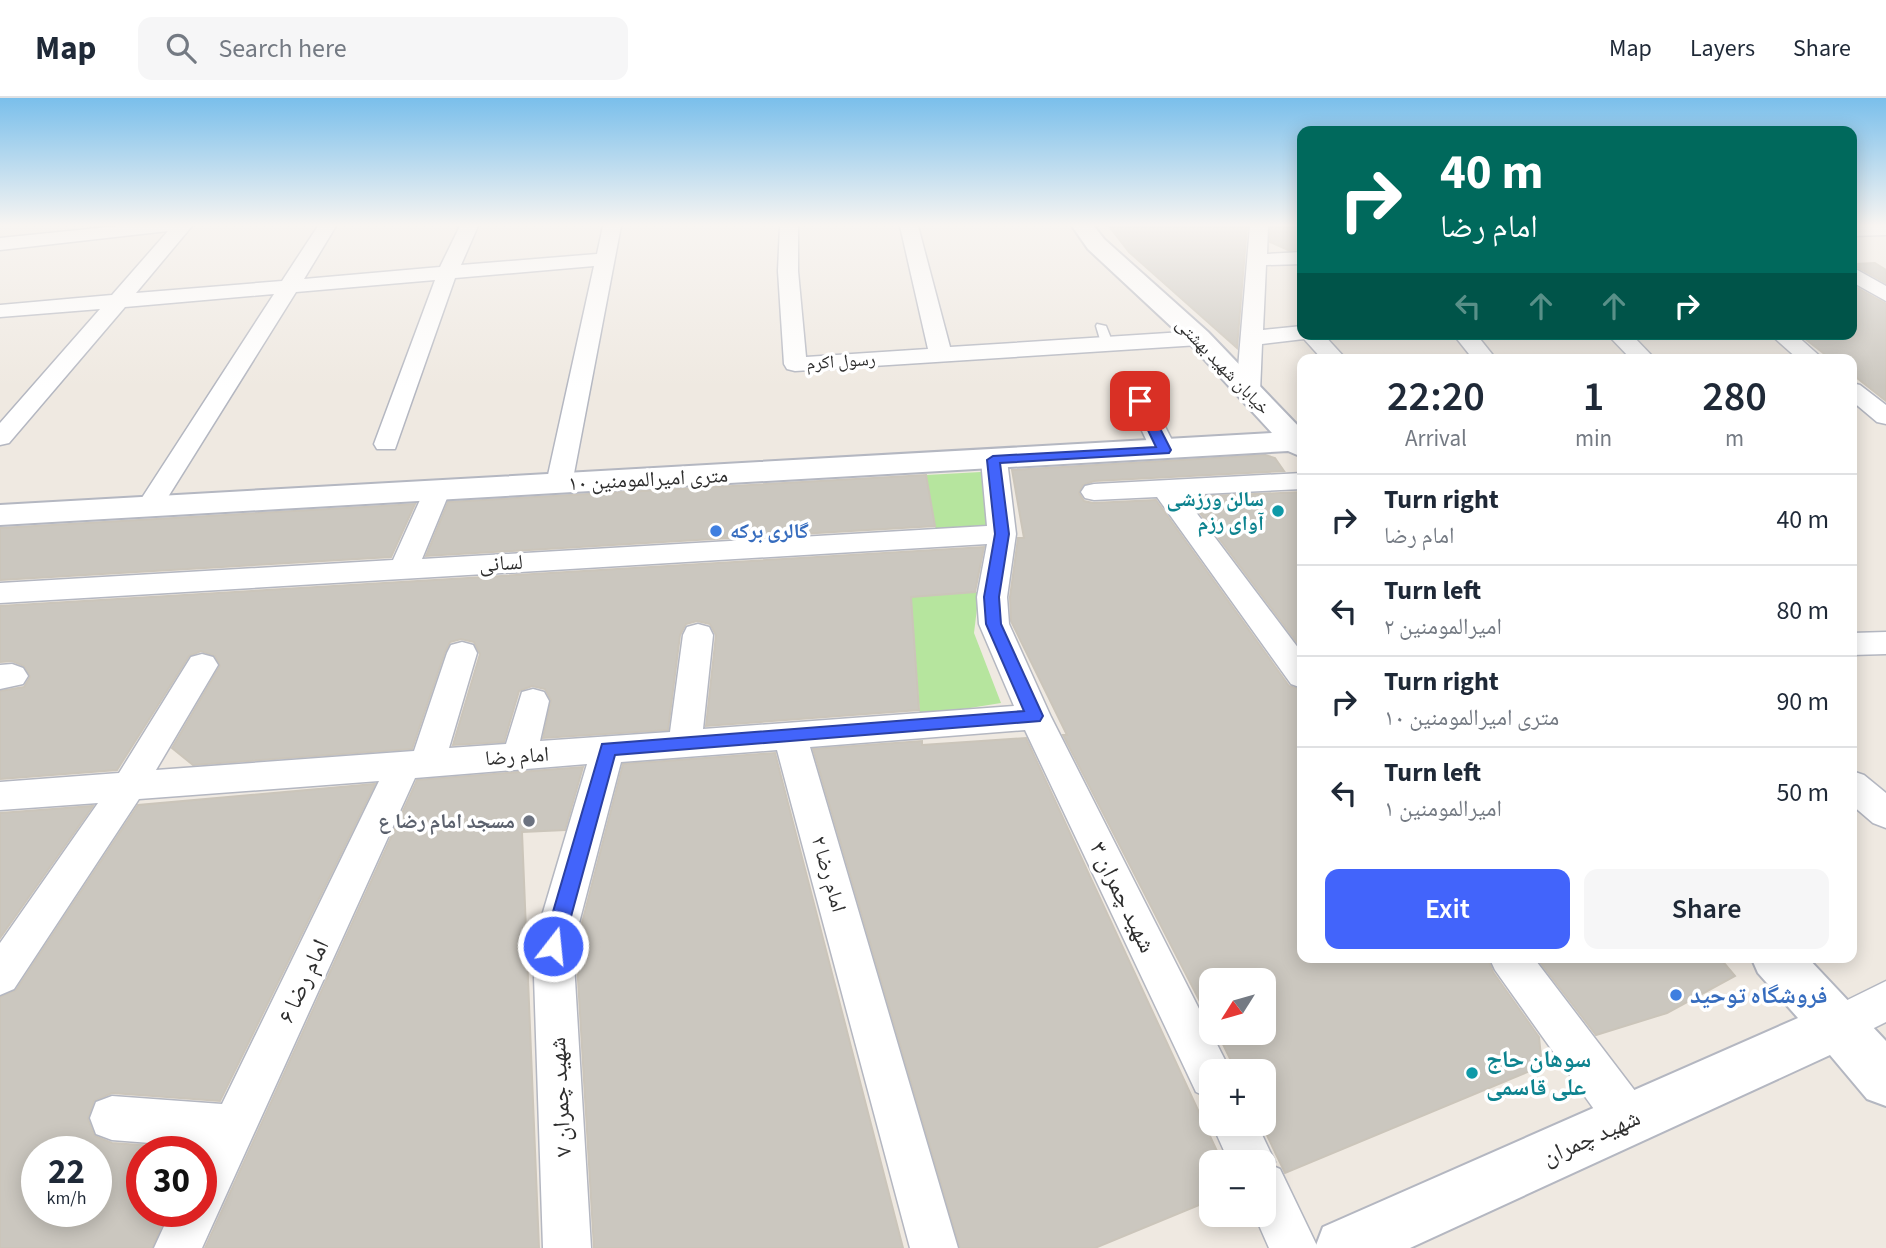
<!DOCTYPE html>
<meta charset="utf-8">
<style>
body{margin:0;font-family:"Source Sans 3","Noto Naskh Arabic",sans-serif;background:#f6f6f7;color:#1f2937;height:100vh;display:flex;flex-direction:column;font-size:26px;white-space:nowrap}
*{box-sizing:border-box;margin:0}
p{font-size:23px;color:#747a83}
.icon{flex:none;width:38px;height:38px;fill:none;stroke:currentColor;stroke-width:2;stroke-linecap:round;stroke-linejoin:round}
.map{position:relative;flex:1;overflow:hidden}
.details{position:absolute;left:1297px;top:256px;width:560px;height:609px;display:flex;flex-direction:column;background:#fff;border-radius:14px;box-shadow:0 4px 18px #0003}
.details>*{flex:none}
.top-card{position:absolute;left:1297px;top:28px;width:560px;height:214px;border-radius:14px;box-shadow:0 4px 18px #0003;background:#00695c;color:#fff;overflow:hidden}
.needle{width:46px;rotate:233deg}
.controls{position:absolute;left:1199px;top:870px;display:grid;gap:14px}
.controls a{display:grid;place-items:center;width:77px;height:77px;border-radius:14px;background:#fff;box-shadow:0 4px 18px #0003;font-size:35px}
.speed{position:absolute;left:21px;top:1038px;display:flex;gap:14px;font-size:35px;font-weight:700;text-align:center}
.speed>*{display:grid;place-content:center;width:91px;height:91px;border-radius:50%;background:#fff;box-shadow:0 4px 18px #0003;line-height:1}
.speed small{font-size:18px;font-weight:400}
.speed .limit{border:10px solid #d22;background:#fff;color:#111}
.pin{position:absolute;display:grid;place-items:center;width:60px;height:60px;color:#fff;margin:-30px;border-radius:14px;box-shadow:0 4px 10px #0006}
.me{position:absolute;width:77px;margin:-38px;rotate:16deg;stroke-linejoin:round;filter:drop-shadow(0 0 5px #0008)}
.turn{display:flex;align-items:center;gap:24px;height:147px;padding:0 28px;font-size:32px}
.turn .icon{width:91px;height:91px;stroke-width:2.5}
.turn b{display:block;font-size:49px;line-height:60px}
.lanes{display:flex;align-items:center;height:66px;padding:0 28px;background:#0003;justify-content:center;gap:35px;direction:ltr}
.lanes .off{opacity:.35}
.eta{display:flex;justify-content:space-evenly;align-items:center;height:119px;text-align:center}
.eta b{font-size:42px;font-weight:600;line-height:49px}
.button{display:flex;gap:14px;margin-top:auto;padding:14px 28px}
.button a{flex:1;height:80px;border-radius:14px;background:#4264fb;color:#fff;font-size:28px;font-weight:600;line-height:80px;text-align:center}
.button a+a{background:#f6f6f7;color:#1f2937}
ul{padding:0;list-style:none}
li{display:flex;align-items:center;gap:21px;height:91px;padding:0 28px;border-top:2px solid #e0e1e3}
li div{flex:1}
li b{display:block;font-size:26px}
li em{font-style:normal}
header{display:flex;align-items:center;gap:42px;box-sizing:border-box;height:98px;padding:0 35px;background:#fff;border-bottom:2px solid #e0e1e3}
header strong{font-size:33px}
nav{display:flex;gap:38px;margin-inline-start:auto;font-size:24px}
.search{width:490px;height:63px;background:#f6f6f7;display:flex;align-items:center;gap:18px;box-sizing:border-box;padding:0 24px;border-radius:14px;color:#747a83;font-size:26px}
.map>svg:first-child{display:block}
.green{fill:#b6e59e}
.building{fill:#cbc7bf;stroke:#cbc5ba;stroke-width:2;fill-rule:evenodd}
.lines{fill:none;stroke-linecap:round;stroke-linejoin:round}
.service-casing{stroke:#b4b7c1;stroke-width:3}
.minor-casing{stroke:#b4b7c1;stroke-width:3}
.tertiary-casing{stroke:#b4b7c1;stroke-width:4}
.service{fill:#fff;fill-rule:evenodd}
.minor{fill:#fff;fill-rule:evenodd}
.tertiary{fill:#fff;fill-rule:evenodd}
.route{fill:#4264fb;stroke:#2b41a3;stroke-width:2}
.culture-dot{fill:#0f9aa8;stroke:#fff;stroke-width:2.5}
.shop-dot{fill:#3f7fe0;stroke:#fff;stroke-width:2.5}
.worship-dot{fill:#6b7280;stroke:#fff;stroke-width:2.5}
.labels{text-anchor:middle;stroke-width:7;stroke-linejoin:round;paint-order:stroke}
.far-street-label{font-size:18px;fill:#2e2e2e;stroke:#fff}
.street-label{font-size:21px;fill:#2e2e2e;stroke:#fff}
.culture-label{font-size:21px;font-weight:bold;fill:#0d838f;stroke:#fff;text-anchor:end}
.shop-label{font-size:21px;font-weight:bold;fill:#366cbe;stroke:#fff;text-anchor:start}
.worship-label{font-size:21px;font-weight:bold;fill:#5b616d;stroke:#fff;text-anchor:end}
.near-street-label{font-size:24px;fill:#2e2e2e;stroke:#fff}
.near-shop-label{font-size:24px;font-weight:bold;fill:#366cbe;stroke:#fff;text-anchor:start}
.near-culture-label{font-size:24px;font-weight:bold;fill:#0d838f;stroke:#fff;text-anchor:start}
</style>
<header>
<strong>Map</strong>
<div class="search"><svg class="icon" aria-label="search" viewBox="0 0 24 24"><circle cx="10" cy="10" r="6"/><path d="M15 15l6 6"/></svg>Search here</div>
<nav><a>Map</a><a>Layers</a><a>Share</a></nav>
</header>
<div class="map">
<svg width="1886" height="1150" viewBox="0 0 1886 1150">
<rect width="100%" height="100%" fill="#efe9e1"/>
<path class="green" d="M 981,374 L 987,430 L 936,433 L 926,377 Z
M 979,494 L 974,535 L 1001,605 L 920,618 L 911,499 Z"/>
<path class="building" d="M 1109,128 L 1247,128 L 1237,250 L 1129,154 Z
M 1270,128 L 1302,128 L 1302,151 L 1288,152 L 1270,144 Z
M 1875,165 L 1886,172 L 1886,185 L 1852,166 Z
M 1852,187 L 1886,206 L 1886,303 L 1852,276 L 1852,261 L 1831,261 L 1800,237 L 1852,236 Z
M 1265,357 L 1275,360 L 1284,373 L 1094,383 L 1083,387 L 1079,395 L 1084,403 L 1093,405 L 1156,402 L 1289,588 L 1302,592 L 1302,859 L 1487,859 L 1493,874 L 1539,939 L 1542,968 L 1285,1075 L 1264,1031 L 1264,973 L 1236,973 L 1217,934 L 1264,934 L 1264,882 L 1211,882 L 1211,925 L 1063,637 L 1067,637 L 1011,523 L 1010,499 L 1018,440 L 1024,440 L 1012,372 Z
M 926,377 L 935,428 L 426,458 L 448,404 Z
M 1302,394 L 1302,551 L 1188,399 Z
M 415,406 L 391,459 L 0,482 L 0,430 Z
M 984,449 L 975,494 L 911,499 L 919,612 L 706,628 L 716,537 L 710,526 L 697,523 L 686,526 L 680,537 L 668,632 L 543,640 L 551,602 L 545,591 L 532,588 L 519,593 L 504,644 L 453,647 L 480,556 L 474,544 L 461,541 L 450,544 L 445,554 L 412,651 L 193,667 L 172,650 L 220,568 L 215,558 L 201,553 L 189,558 L 117,672 L 0,681 L 0,593 L 24,589 L 30,579 L 24,568 L 12,563 L 0,564 L 0,508 Z
M 1026,640 L 1222,1064 L 1211,1064 L 1211,1102 L 1095,1150 L 960,1150 L 813,651 L 922,643 L 922,647 Z
M 775,655 L 903,1150 L 594,1150 L 576,848 L 623,666 Z
M 583,669 L 565,732 L 522,734 L 539,1150 L 205,1150 L 417,682 Z
M 375,686 L 220,1003 L 112,995 L 94,1003 L 88,1021 L 95,1038 L 112,1045 L 198,1051 L 142,1054 L 142,1113 L 168,1113 L 152,1150 L 0,1150 L 0,899 L 16,892 L 138,707 ZM 37,1054 L 96,1054 L 96,1113 L 37,1113 Z
M 93,708 L 0,840 L 0,715 Z
M 1536,859 L 1719,859 L 1735,878 L 1667,915 L 1596,937 Z"/>
<g class="lines">
<g class="service-casing">
<path id="service" d="M 1097,226 L 1106,228 L 1114,248 L 1112,250 L 1102,248 L 1096,228 Z"/>
</g>
<g class="minor-casing">
<path id="minor" d="M 118,128 L 192,128 L 136,195 L 282,183 L 318,128 L 336,128 L 304,181 L 440,169 L 460,128 L 478,128 L 461,167 L 597,156 L 603,128 L 621,128 L 572,386 L 568,392 L 550,392 L 546,386 L 594,168 L 455,180 L 395,351 L 377,351 L 374,346 L 435,182 L 296,194 L 158,415 L 140,415 L 136,409 L 274,196 L 125,209 L 9,345 L 0,347 L 0,325 L 100,211 L 0,219 L 0,207 L 112,197 L 168,133 L 0,152 L 0,140 Z
M 780,128 L 798,128 L 798,173 L 806,259 L 928,251 L 900,128 L 918,128 L 950,249 L 1199,233 L 1210,240 L 1199,247 L 795,273 L 787,271 L 784,266 L 778,173 Z
M 1250,128 L 1268,128 L 1267,156 L 1302,154 L 1302,166 L 1266,167 L 1263,232 L 1302,228 L 1302,236 L 1323,236 L 1346,261 L 1322,261 L 1304,241 L 1262,246 L 1260,294 L 1256,299 L 1240,299 L 1236,294 Z
M 1852,128 L 1886,128 L 1886,137 L 1852,138 Z
M 1852,169 L 1886,188 L 1886,203 L 1852,184 Z
M 1453,236 L 1476,236 L 1496,261 L 1473,261 Z
M 1607,236 L 1631,236 L 1655,261 L 1631,261 Z
M 1770,236 L 1795,236 L 1823,261 L 1798,261 Z
M 1852,285 L 1860,287 L 1886,307 L 1886,326 L 1877,324 L 1852,303 Z
M 1140,296 L 1148,298 L 1152,303 L 1177,352 L 1173,357 L 1155,357 L 1151,352 L 1128,303 L 1132,298 Z
M 994,354 L 1003,357 L 1007,362 L 1016,436 L 1007,499 L 1009,526 L 1051,619 L 1226,964 L 1230,973 L 1211,973 L 1211,1001 L 1196,994 L 1025,632 L 810,649 L 958,1150 L 910,1150 L 777,652 L 621,664 L 573,848 L 591,1150 L 543,1150 L 533,848 L 587,666 L 415,680 L 202,1150 L 154,1150 L 171,1113 L 201,1113 L 201,1049 L 112,1042 L 96,1036 L 90,1020 L 96,1004 L 112,998 L 222,1006 L 379,683 L 139,701 L 14,891 L 0,897 L 0,845 L 98,705 L 0,712 L 0,684 L 119,675 L 191,559 L 202,556 L 213,559 L 218,567 L 156,672 L 414,653 L 447,555 L 451,547 L 462,544 L 473,547 L 477,555 L 449,650 L 506,646 L 522,594 L 533,591 L 544,594 L 549,603 L 540,643 L 670,634 L 683,537 L 687,529 L 698,526 L 709,529 L 713,537 L 703,631 L 1014,608 L 979,526 L 977,499 L 987,446 L 0,505 L 0,485 L 393,462 L 424,393 L 428,387 L 446,387 L 450,393 L 422,461 L 987,428 L 981,362 L 985,357 Z
M 1302,375 L 1302,391 L 1183,397 L 1302,555 L 1302,590 L 1291,586 L 1157,399 L 1094,402 L 1085,400 L 1081,394 L 1085,388 L 1094,386 Z
M 1886,534 L 1886,556 L 1852,557 L 1852,535 Z
M 12,566 L 23,570 L 28,578 L 23,586 L 0,591 L 0,567 Z
M 1852,673 L 1864,677 L 1886,695 L 1886,730 L 1873,725 L 1852,707 Z
M 1489,859 L 1533,859 L 1645,1006 L 1651,1022 L 1645,1038 L 1629,1044 L 1613,1038 L 1495,872 Z
M 1886,883 L 1886,924 L 1838,948 L 1823,942 L 1817,928 L 1823,914 Z
M 1212,1026 L 1257,1026 L 1275,1064 L 1273,1068 L 1280,1071 L 1318,1150 L 1269,1150 L 1254,1116 L 1264,1116 L 1264,1064 L 1229,1064 Z"/>
</g>
<g class="tertiary-casing">
<path id="tertiary" d="M 1072,128 L 1094,128 L 1104,141 L 1208,234 L 1302,332 L 1302,359 L 1288,353 L 0,427 L 0,407 L 1272,335 L 1190,246 L 1088,151 Z
M 1751,859 L 1807,859 L 1886,943 L 1886,1008 L 1867,1001 L 1830,957 L 1410,1150 L 1315,1150 L 1323,1129 L 1798,920 L 1758,875 Z"/>
</g>
<use href="#service" class="service"/>
<use href="#minor" class="minor"/>
<use href="#tertiary" class="tertiary"/>
</g>
<linearGradient id="sky" x2="0" y2="1"><stop stop-color="#7abfeb"/><stop offset="0.44" stop-color="#f8f5f2"/><stop offset="1" stop-color="#f8f5f2" stop-opacity="0"/></linearGradient>
<rect width="1886" height="289" fill="url(#sky)"/>
<path class="route" d="M 1140,300 L 1146,303 L 1171,352 L 1169,355 L 1000,365 L 1009,436 L 999,499 L 1001,526 L 1043,618 L 1040,623 L 615,657 L 563,848 L 560,855 L 553,857 L 546,855 L 543,848 L 602,646 L 1024,613 L 986,526 L 984,499 L 995,436 L 987,362 L 993,358 L 1156,349 L 1134,303 Z"/>
<g class="culture-dot">
<circle cx="1278" cy="413" r="7"/>
<circle cx="1472" cy="975" r="7"/>
</g>
<g class="shop-dot">
<circle cx="716" cy="433" r="7"/>
<circle cx="1676" cy="897" r="7"/>
</g>
<circle class="worship-dot" cx="529" cy="723" r="7"/>
<g class="labels">
<g class="far-street-label">
<text transform="translate(841 263) rotate(-4)" y="6">رسول اکرم</text>
<text transform="translate(1223 268) rotate(46)" y="6">خیابان شهید بهشتی</text>
</g>
<g class="street-label">
<text transform="translate(648 381) rotate(-3)" y="7">۱۰ متری امیرالمومنین</text>
<text transform="translate(501 465) rotate(-3)" y="7">لسانی</text>
<text transform="translate(517 658) rotate(-4)" y="7">امام رضا</text>
<text transform="translate(829 776) rotate(74)" y="7">امام رضا ۲</text>
</g>
<g class="culture-label">
<text x="1264" y="408">سالن ورزشی<tspan x="1264" dy="24">آوای رزم</tspan></text>
</g>
<g class="shop-label">
<text x="730" y="440">گالری برکه</text>
</g>
<g class="worship-label">
<text x="515" y="730">مسجد امام رضا ع</text>
</g>
<g class="near-street-label">
<text transform="translate(1123 799) rotate(64)" y="8">شهید چمران ۳</text>
<text transform="translate(303 883) rotate(-65)" y="8">امام رضا ۶</text>
<text transform="translate(560 999) rotate(-93)" y="8">شهید چمران ۷</text>
<text transform="translate(1591 1039) rotate(-24)" y="8">شهید چمران</text>
</g>
<g class="near-shop-label">
<text x="1690" y="905">فروشگاه توحید</text>
</g>
<g class="near-culture-label">
<text x="1486" y="969">سوهان حاج<tspan x="1486" dy="28">علی قاسمی</tspan></text>
</g>
</g>
</svg>
<div class="controls">
<a><svg class="needle" viewBox="-14 -14 28 28"><path d="M0-13l5 13h-10z" fill="#e53935"/><path d="M0 13l5-13h-10z" fill="#747a83"/></svg></a>
<a>+</a>
<a>−</a>
</div>
<div class="speed"><div>22<small>km/h</small></div><div class="limit">30</div></div>
<div class="pin" style="left:1140px;top:303px;background:#d93025"><svg class="icon" aria-label="arrive" viewBox="0 0 24 24"><path d="M6 21V4h12l-3 4 3 4H6"/></svg></div>
<svg class="me" style="left:553px;top:848px" viewBox="-20 -20 40 40"><circle r="17" fill="#4264fb" stroke="#fff" stroke-width="3"/><path d="M0-11L8 9 0 5-8 9z" fill="#fff"/></svg>
<div class="top-card">
<div class="turn"><svg class="icon" aria-label="right" viewBox="0 0 24 24"><path d="M7 20v-9h11M14 6l5 5-5 5"/></svg><div><b>40 m</b>امام رضا</div></div>
<div class="lanes"><svg class="icon off" aria-label="left" viewBox="0 0 24 24"><path d="M17 20v-9H6M10 6l-5 5 5 5"/></svg><svg class="icon off" aria-label="ahead" viewBox="0 0 24 24"><path d="M12 20V5M6 11l6-6 6 6"/></svg><svg class="icon off" aria-label="ahead" viewBox="0 0 24 24"><path d="M12 20V5M6 11l6-6 6 6"/></svg><svg class="icon" aria-label="right" viewBox="0 0 24 24"><path d="M7 20v-9h11M14 6l5 5-5 5"/></svg></div>
</div>
<section class="details">
<div class="eta">
<div><b>22:20</b><p>Arrival</p></div>
<div><b>1</b><p>min</p></div>
<div><b>280</b><p>m</p></div>
</div>
<ul>
<li><svg class="icon" aria-label="right" viewBox="0 0 24 24"><path d="M7 20v-9h11M14 6l5 5-5 5"/></svg><div><b>Turn right</b><p>امام رضا</p></div><em>40 m</em></li>
<li><svg class="icon" aria-label="left" viewBox="0 0 24 24"><path d="M17 20v-9H6M10 6l-5 5 5 5"/></svg><div><b>Turn left</b><p>امیرالمومنین ۲</p></div><em>80 m</em></li>
<li><svg class="icon" aria-label="right" viewBox="0 0 24 24"><path d="M7 20v-9h11M14 6l5 5-5 5"/></svg><div><b>Turn right</b><p>۱۰ متری امیرالمومنین</p></div><em>90 m</em></li>
<li><svg class="icon" aria-label="left" viewBox="0 0 24 24"><path d="M17 20v-9H6M10 6l-5 5 5 5"/></svg><div><b>Turn left</b><p>امیرالمومنین ۱</p></div><em>50 m</em></li>
</ul>
<div class="button"><a>Exit</a><a>Share</a></div>
</section>
</div>
